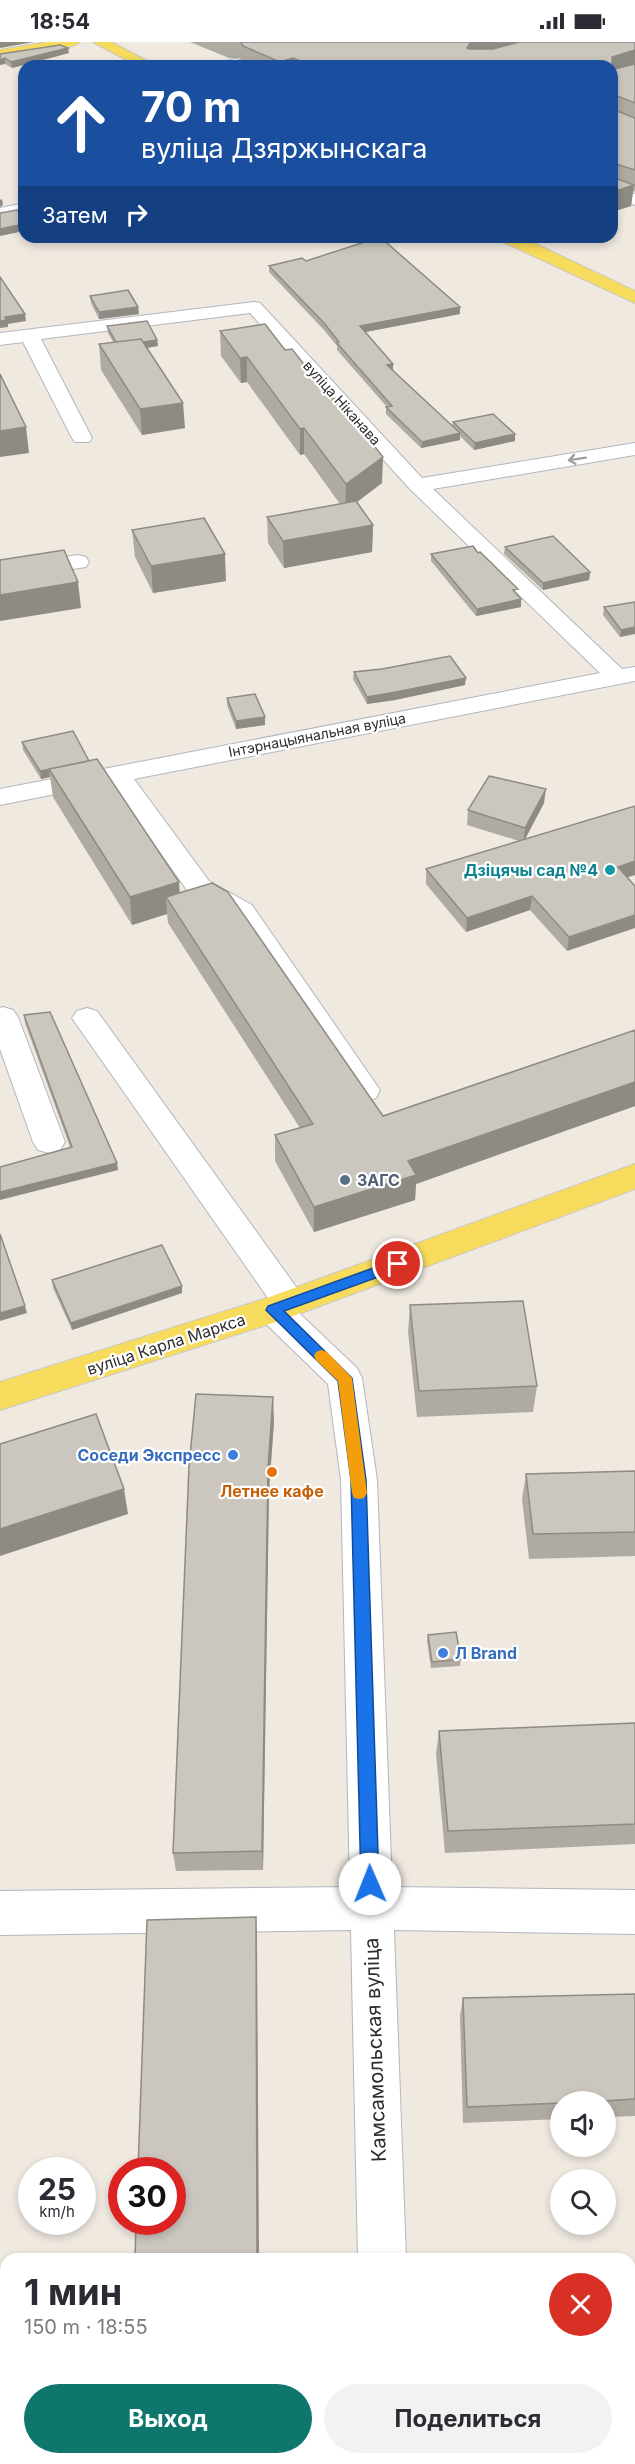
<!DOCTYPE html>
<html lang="ru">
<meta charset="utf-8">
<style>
body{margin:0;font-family:Inter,sans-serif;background:#f2f2f3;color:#2b2b33;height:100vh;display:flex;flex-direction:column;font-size:22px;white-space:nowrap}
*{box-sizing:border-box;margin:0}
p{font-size:20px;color:#7c7c81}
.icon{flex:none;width:33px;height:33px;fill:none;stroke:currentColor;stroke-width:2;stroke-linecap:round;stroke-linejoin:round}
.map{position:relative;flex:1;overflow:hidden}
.drawer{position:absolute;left:0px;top:2211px;width:636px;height:212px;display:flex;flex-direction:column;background:#fff;border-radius:18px 18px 0 0;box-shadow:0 3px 9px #0003}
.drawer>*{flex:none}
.guide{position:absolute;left:18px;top:18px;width:600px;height:183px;border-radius:18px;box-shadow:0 3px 9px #0003;background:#1a4fa0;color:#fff;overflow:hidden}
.fabs{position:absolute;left:550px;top:2049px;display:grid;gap:12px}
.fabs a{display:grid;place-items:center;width:66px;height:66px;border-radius:50%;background:#fff;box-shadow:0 3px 9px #0003;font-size:30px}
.speed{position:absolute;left:18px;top:2115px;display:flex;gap:12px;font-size:30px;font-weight:700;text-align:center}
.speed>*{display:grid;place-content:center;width:78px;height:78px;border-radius:50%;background:#fff;box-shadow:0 3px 9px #0003;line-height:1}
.speed small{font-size:15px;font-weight:400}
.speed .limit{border:9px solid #d22;background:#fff;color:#111}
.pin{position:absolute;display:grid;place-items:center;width:51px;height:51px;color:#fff;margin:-26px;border:3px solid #fff;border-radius:50%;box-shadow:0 2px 6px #0007}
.me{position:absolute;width:66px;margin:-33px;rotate:359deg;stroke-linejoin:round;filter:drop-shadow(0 0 4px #0008)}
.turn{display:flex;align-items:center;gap:21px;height:126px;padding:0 24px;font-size:27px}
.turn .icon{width:78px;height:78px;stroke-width:2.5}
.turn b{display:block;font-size:42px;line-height:51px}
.then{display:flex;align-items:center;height:57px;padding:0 24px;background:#0003;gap:12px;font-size:22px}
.round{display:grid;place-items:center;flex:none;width:63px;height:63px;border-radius:32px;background:#f2f2f3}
.headline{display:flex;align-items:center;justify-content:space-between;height:102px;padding:0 24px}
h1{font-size:36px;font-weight:700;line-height:45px}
.button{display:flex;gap:12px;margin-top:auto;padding:12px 24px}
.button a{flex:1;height:69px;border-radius:36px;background:#0f766e;color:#fff;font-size:24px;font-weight:700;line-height:69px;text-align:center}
.button a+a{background:#f2f2f3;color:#2b2b33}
.status{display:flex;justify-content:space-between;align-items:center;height:42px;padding:0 30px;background:#fff;direction:ltr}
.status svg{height:16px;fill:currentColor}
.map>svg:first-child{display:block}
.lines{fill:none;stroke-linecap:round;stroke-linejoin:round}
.minor-casing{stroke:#b3b5c1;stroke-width:2}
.major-casing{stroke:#c8c8c8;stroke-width:2}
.minor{fill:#fff;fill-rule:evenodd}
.major{fill:#f7db5d;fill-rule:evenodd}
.wall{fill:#afaba3}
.shaded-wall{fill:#8e8b85}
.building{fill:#cbc7be;stroke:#8e8b85;stroke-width:1.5}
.oneway{stroke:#a0a0a0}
.route{fill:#1a73e8;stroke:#114b97;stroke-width:1.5}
.slow{fill:#f59e0b}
.culture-dot{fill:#0f9aa8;stroke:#fff;stroke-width:2}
.service-dot{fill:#5c6f8a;stroke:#fff;stroke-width:2}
.shop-dot{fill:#3f7fe0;stroke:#fff;stroke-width:2}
.food-dot{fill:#e8710a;stroke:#fff;stroke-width:2}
.labels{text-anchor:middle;stroke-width:4.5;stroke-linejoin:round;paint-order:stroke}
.far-street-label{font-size:14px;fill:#2d2d2d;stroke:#fff}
.culture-label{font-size:16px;font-weight:bold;fill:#0d838f;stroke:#fff;text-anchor:end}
.service-label{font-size:16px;font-weight:bold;fill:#4e5e75;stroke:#fff;text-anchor:start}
.street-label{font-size:16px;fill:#2d2d2d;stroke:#fff}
.shop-label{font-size:16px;font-weight:bold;fill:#366cbe;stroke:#fff;text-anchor:end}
.food-label{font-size:16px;font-weight:bold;fill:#c56008;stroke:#fff}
.near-street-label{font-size:20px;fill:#2d2d2d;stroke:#fff}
</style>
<div class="status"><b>18:54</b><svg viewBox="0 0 49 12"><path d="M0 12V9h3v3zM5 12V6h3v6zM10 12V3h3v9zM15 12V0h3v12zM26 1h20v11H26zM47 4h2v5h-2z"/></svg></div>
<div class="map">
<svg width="635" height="2422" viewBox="0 0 635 2422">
<rect width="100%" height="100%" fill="#efe9e0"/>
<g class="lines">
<g class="minor-casing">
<path id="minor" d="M 235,17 L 240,18 L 242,21 L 240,24 L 215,24 L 217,21 Z
M 612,143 L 635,152 L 635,163 L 612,154 Z
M 24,161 L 24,171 L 0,176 L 0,166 Z
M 254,260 L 260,261 L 422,436 L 635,401 L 635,413 L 433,447 L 622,627 L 635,625 L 635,639 L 134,737 L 209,839 L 252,863 L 380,1048 L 376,1056 L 365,1059 L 354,1056 L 232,875 L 189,851 L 111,741 L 0,763 L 0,747 L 600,631 L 410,447 L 250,271 L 41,297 L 92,396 L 89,400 L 75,400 L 72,396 L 23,300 L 0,303 L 0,291 Z
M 78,513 L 86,515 L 89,520 L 86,525 L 0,538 L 0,524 Z
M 3,965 L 13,968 L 18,975 L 65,1100 L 60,1108 L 49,1111 L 38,1108 L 33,1100 L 0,1007 L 0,966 Z
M 87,966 L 97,969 L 302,1253 L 307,1262 L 300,1272 L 357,1326 L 362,1336 L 377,1438 L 392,1845 L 635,1848 L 635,1892 L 394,1888 L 406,2217 L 358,2217 L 351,1888 L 0,1893 L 0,1849 L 350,1845 L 341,1438 L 328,1342 L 261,1277 L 256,1268 L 261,1259 L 268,1256 L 72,976 L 77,969 Z
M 363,2416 L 415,2416 L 415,2422 L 363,2422 Z"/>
</g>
<g class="major-casing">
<path id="major" d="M 47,0 L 80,0 L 73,4 L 0,16 L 0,8 Z
M 93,0 L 111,0 L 157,24 L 138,24 Z
M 498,195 L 521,195 L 635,249 L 635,261 L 501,199 Z
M 635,1122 L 635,1147 L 285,1277 L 0,1368 L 0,1340 L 264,1257 Z"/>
</g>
<use href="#minor" class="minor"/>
<use href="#major" class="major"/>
</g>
<path class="wall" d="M 190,0 L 635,0 L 635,150 L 633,149 L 631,164 L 612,170 L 612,24 L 247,24 L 244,23 L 240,16 L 229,16 Z
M 69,11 L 12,26 L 5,22 L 0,12 Z
M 306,219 L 460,265 L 460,272 L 365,290 L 393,329 L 452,384 L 453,380 L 515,399 L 474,408 L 460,394 L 460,398 L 421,406 L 386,372 L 386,365 L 387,365 L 337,308 L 337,304 L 324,288 L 269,230 L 269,224 Z
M 90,254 L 138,265 L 139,272 L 99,277 L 91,261 Z
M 107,284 L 157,298 L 158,304 L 147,306 L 185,386 L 142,393 L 101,328 L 99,302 L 113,300 L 108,291 Z
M 220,289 L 382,441 L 357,460 L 373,483 L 372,510 L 284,526 L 268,501 L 267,475 L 340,462 L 304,412 L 300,413 L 247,340 L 241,341 L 221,314 Z
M 132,488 L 226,539 L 153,551 L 135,515 Z
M 505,505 L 590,530 L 589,538 L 543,548 L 504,512 Z
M 478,511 L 521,557 L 521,565 L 476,574 L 431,519 L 431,512 Z
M 635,560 L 620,595 L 603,573 L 604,565 Z
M 382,627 L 465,643 L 395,658 L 367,662 L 353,637 L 354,630 Z
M 227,656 L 265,683 L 236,687 L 227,663 Z
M 22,700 L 89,719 L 179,840 L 179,851 L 383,1074 L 635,988 L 635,1064 L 416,1142 L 415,1158 L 314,1190 L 275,1119 L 275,1093 L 300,1086 L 168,881 L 167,872 L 132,883 L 53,755 L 50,735 L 41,737 L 23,708 Z
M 544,761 L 525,797 L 635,764 L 635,833 L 627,835 L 567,909 L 530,868 L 466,890 L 426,842 L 426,827 L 519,799 L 467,783 L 468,768 Z
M 24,973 L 118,1128 L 70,1105 L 25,981 Z
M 52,1238 L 182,1251 L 72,1288 L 53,1246 Z
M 410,1263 L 537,1344 L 533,1370 L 417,1375 L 408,1290 Z
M 274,1379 L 269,1449 L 263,1828 L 176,1829 L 173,1811 Z
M 635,1429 L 635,1514 L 529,1517 L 522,1457 L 526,1432 Z
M 428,1593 L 461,1617 L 460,1624 L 431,1626 L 427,1599 Z
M 635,1681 L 635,1802 L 445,1811 L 436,1712 L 439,1689 Z
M 635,1952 L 635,2074 L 606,2075 L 606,2060 L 561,2060 L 561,2077 L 463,2081 L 460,1974 L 463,1956 Z
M 483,2416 L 630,2416 L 635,2422 L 483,2422 Z"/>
<path class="shaded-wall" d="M 0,0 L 34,0 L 0,6 Z
M 470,0 L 535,0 L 466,24 L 467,6 Z
M 68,6 L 69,11 L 12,26 L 11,20 Z
M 635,8 L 635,22 L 612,33 L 612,15 Z
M 5,16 L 5,22 L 0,23 L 0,18 Z
M 293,16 L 293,24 L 280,24 L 280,20 Z
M 615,53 L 613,72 L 612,55 Z
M 634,143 L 631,164 L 612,170 L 612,150 Z
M 2,157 L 3,163 L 0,165 L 0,158 Z
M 24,182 L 24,189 L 0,194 L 0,187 Z
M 138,265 L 139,272 L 99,277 L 99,270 Z
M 460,265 L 460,272 L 360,291 L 360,284 Z
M 25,272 L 26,279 L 8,282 L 8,285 L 0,286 L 0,279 L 5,275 Z
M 157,298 L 158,304 L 119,310 L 118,303 Z
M 247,315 L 247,340 L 241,341 L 240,316 Z
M 393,322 L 393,329 L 387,323 Z
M 183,361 L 185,386 L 142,393 L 140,367 Z
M 26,385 L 29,411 L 0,415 L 0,389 Z
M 304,386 L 304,412 L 300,413 L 300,387 Z
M 460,391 L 460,398 L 421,406 L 422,400 Z
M 515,392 L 515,399 L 474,408 L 475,401 Z
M 383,415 L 382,441 L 345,469 L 346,442 Z
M 373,483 L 372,510 L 284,526 L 283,499 Z
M 225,512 L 226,539 L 153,551 L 151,524 Z
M 590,530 L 589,538 L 543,548 L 543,541 Z
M 78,540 L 81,566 L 0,579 L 0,553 Z
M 521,557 L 521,565 L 476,574 L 477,567 Z
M 635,585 L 635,592 L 620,595 L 621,588 Z
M 466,636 L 465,643 L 395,658 L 367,662 L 367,655 Z
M 265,675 L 265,683 L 236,687 L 236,679 Z
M 49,728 L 50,735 L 41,737 L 40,729 Z
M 546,747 L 544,761 L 523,801 L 525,786 Z
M 635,819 L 635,833 L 616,839 L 618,825 Z
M 179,840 L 181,868 L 166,855 L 167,872 L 132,883 L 130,855 Z
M 532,854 L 530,868 L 466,890 L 467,876 Z
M 635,873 L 635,886 L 567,909 L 569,895 Z
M 635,1040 L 635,1064 L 416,1142 L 415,1158 L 314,1190 L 314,1165 L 408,1119 Z
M 117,1121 L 118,1128 L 0,1158 L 0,1150 Z
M 182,1244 L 182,1251 L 72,1288 L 71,1281 Z
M 25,1264 L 27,1271 L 0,1279 L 0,1271 Z
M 273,1355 L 274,1379 L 269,1449 L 263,1828 L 262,1809 L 268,1426 Z
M 124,1447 L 128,1472 L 0,1514 L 0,1487 Z
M 256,1875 L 257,1894 L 259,2217 L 257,2217 Z"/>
<path class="building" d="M 241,0 L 471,0 L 467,6 L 469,7 L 493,7 L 519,0 L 635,0 L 635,8 L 612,15 L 612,24 L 312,24 L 293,16 L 280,20 L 243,4 Z
M 60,3 L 68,6 L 11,20 L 5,16 L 0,18 L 0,12 Z
M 635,22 L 635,61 L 615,53 L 612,55 L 612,25 L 615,27 Z
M 612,58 L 612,67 L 635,76 L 635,128 L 613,121 L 612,135 L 634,143 L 612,150 Z
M 17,168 L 24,174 L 24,182 L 0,187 L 0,171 Z
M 380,195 L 460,265 L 360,284 L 393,322 L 387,323 L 460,391 L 422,400 L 386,365 L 392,364 L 337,301 L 339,300 L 324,281 L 269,224 L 302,216 L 306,219 Z
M 0,235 L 25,272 L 5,275 L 7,278 L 0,279 Z
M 128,248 L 138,265 L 99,270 L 90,254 Z
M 147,279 L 157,298 L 143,300 L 141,297 L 116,300 L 107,284 Z
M 265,282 L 285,308 L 292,307 L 331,357 L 337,356 L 383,415 L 346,442 L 304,386 L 300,387 L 247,315 L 240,316 L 220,289 Z
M 141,297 L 183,361 L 140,367 L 99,302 Z
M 0,332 L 26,385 L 0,389 Z
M 493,372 L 515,392 L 475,401 L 453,380 Z
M 356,459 L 373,483 L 283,499 L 267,475 Z
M 204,476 L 225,512 L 151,524 L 132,488 Z
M 553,494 L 590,530 L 543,541 L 505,505 Z
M 473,504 L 478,511 L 480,510 L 518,547 L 513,548 L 521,557 L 477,567 L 431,512 Z
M 64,508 L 78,540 L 0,553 L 0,518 Z
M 635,560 L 635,585 L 621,588 L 604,565 Z
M 450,614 L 466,636 L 396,650 L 367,655 L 354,630 L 382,627 Z
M 255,652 L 265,675 L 236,679 L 227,656 Z
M 73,689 L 89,719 L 40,729 L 22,700 Z
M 97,717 L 179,840 L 130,855 L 49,727 Z
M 489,734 L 546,747 L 525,786 L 468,768 Z
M 635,764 L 635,819 L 618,825 L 635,844 L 635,873 L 569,895 L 532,854 L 467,876 L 426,827 Z
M 212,841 L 228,850 L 383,1074 L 635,988 L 635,1040 L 408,1119 L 416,1133 L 314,1165 L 275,1093 L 313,1082 L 166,855 Z
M 50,970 L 117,1121 L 0,1150 L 0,1125 L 72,1105 L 24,973 Z
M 0,1192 L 25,1264 L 0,1271 Z
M 162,1203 L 182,1244 L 71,1281 L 52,1238 Z
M 523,1259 L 537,1344 L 419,1349 L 410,1263 Z
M 196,1352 L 273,1355 L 268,1426 L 262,1809 L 173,1811 L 189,1424 Z
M 96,1372 L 124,1447 L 0,1487 L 0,1402 Z
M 635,1429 L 635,1490 L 533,1492 L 526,1432 Z
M 456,1590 L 461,1617 L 432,1620 L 428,1593 Z
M 635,1681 L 635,1782 L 448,1789 L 439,1689 Z
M 256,1875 L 257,2217 L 135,2217 L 136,2180 L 172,2180 L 172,2128 L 138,2128 L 147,1878 Z
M 635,1952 L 635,2057 L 589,2060 L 561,2060 L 561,2061 L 467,2065 L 463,1956 Z
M 630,2304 L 635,2304 L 635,2422 L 489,2422 L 488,2416 L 630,2416 Z
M 128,2416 L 258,2416 L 258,2422 L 128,2422 Z"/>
<defs><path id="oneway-shaft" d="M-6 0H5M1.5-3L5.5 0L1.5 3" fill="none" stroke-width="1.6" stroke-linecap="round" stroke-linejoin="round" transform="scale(1.5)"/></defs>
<use class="oneway" href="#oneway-shaft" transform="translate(577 417) rotate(171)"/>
<path class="route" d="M 398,1217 L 403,1218 L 405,1222 L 403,1226 L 284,1269 L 352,1336 L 366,1438 L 379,1842 L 376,1849 L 370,1851 L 363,1849 L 361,1842 L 351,1438 L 338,1339 L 266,1268 L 268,1264 Z"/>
<path class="slow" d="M 321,1308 L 327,1310 L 352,1336 L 367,1451 L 364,1456 L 359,1457 L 354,1456 L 352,1451 L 338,1339 L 316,1318 L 314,1314 L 316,1310 Z"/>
<circle class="culture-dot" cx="610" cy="828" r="6"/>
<circle class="service-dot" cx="345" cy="1138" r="6"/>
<g class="shop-dot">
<circle cx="233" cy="1413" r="6"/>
<circle cx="443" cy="1611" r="6"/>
</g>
<circle class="food-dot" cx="272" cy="1430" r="6"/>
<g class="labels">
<g class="far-street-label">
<text transform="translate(342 361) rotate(48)" y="5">вуліца Ніканава</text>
<text transform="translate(317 693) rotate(-11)" y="5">Інтэрнацыянальная вуліца</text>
</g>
<g class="culture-label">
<text x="598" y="834">Дзіцячы сад №4</text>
</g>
<g class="service-label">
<text x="357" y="1144">ЗАГС</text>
</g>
<g class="street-label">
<text transform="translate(166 1302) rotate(-18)" y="6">вуліца Карла Маркса</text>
</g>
<g class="shop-label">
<text x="221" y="1419">Соседи Экспресс</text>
<text x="455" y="1617" text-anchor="start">Л Brand</text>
</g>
<g class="food-label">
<text x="272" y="1455">Летнее кафе</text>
</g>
<g class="near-street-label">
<text transform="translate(375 2008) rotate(-92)" y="7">Камсамольская вуліца</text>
</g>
</g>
</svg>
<div class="fabs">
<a><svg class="icon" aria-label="sound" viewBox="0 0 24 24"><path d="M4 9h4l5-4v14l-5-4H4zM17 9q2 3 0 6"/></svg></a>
<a><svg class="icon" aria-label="search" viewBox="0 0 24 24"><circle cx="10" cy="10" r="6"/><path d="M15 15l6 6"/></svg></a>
</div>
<div class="speed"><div>25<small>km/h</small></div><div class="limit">30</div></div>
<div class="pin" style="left:398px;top:1222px;background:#d93025"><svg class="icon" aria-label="arrive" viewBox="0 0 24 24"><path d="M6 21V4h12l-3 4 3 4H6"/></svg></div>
<svg class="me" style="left:370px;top:1842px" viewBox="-20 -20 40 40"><circle r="19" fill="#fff"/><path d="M0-13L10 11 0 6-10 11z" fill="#1a73e8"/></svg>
<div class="guide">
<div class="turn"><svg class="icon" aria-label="ahead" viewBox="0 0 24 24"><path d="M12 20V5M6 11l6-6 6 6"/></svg><div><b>70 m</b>вуліца Дзяржынскага</div></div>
<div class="then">Затем<svg class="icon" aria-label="right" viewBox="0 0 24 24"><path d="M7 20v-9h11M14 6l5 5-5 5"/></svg></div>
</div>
<section class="drawer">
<div class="headline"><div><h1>1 мин</h1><p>150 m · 18:55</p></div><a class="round" style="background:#d93025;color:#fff"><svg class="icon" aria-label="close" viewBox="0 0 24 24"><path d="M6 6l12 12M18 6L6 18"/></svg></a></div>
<div class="button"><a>Выход</a><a>Поделиться</a></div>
</section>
</div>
